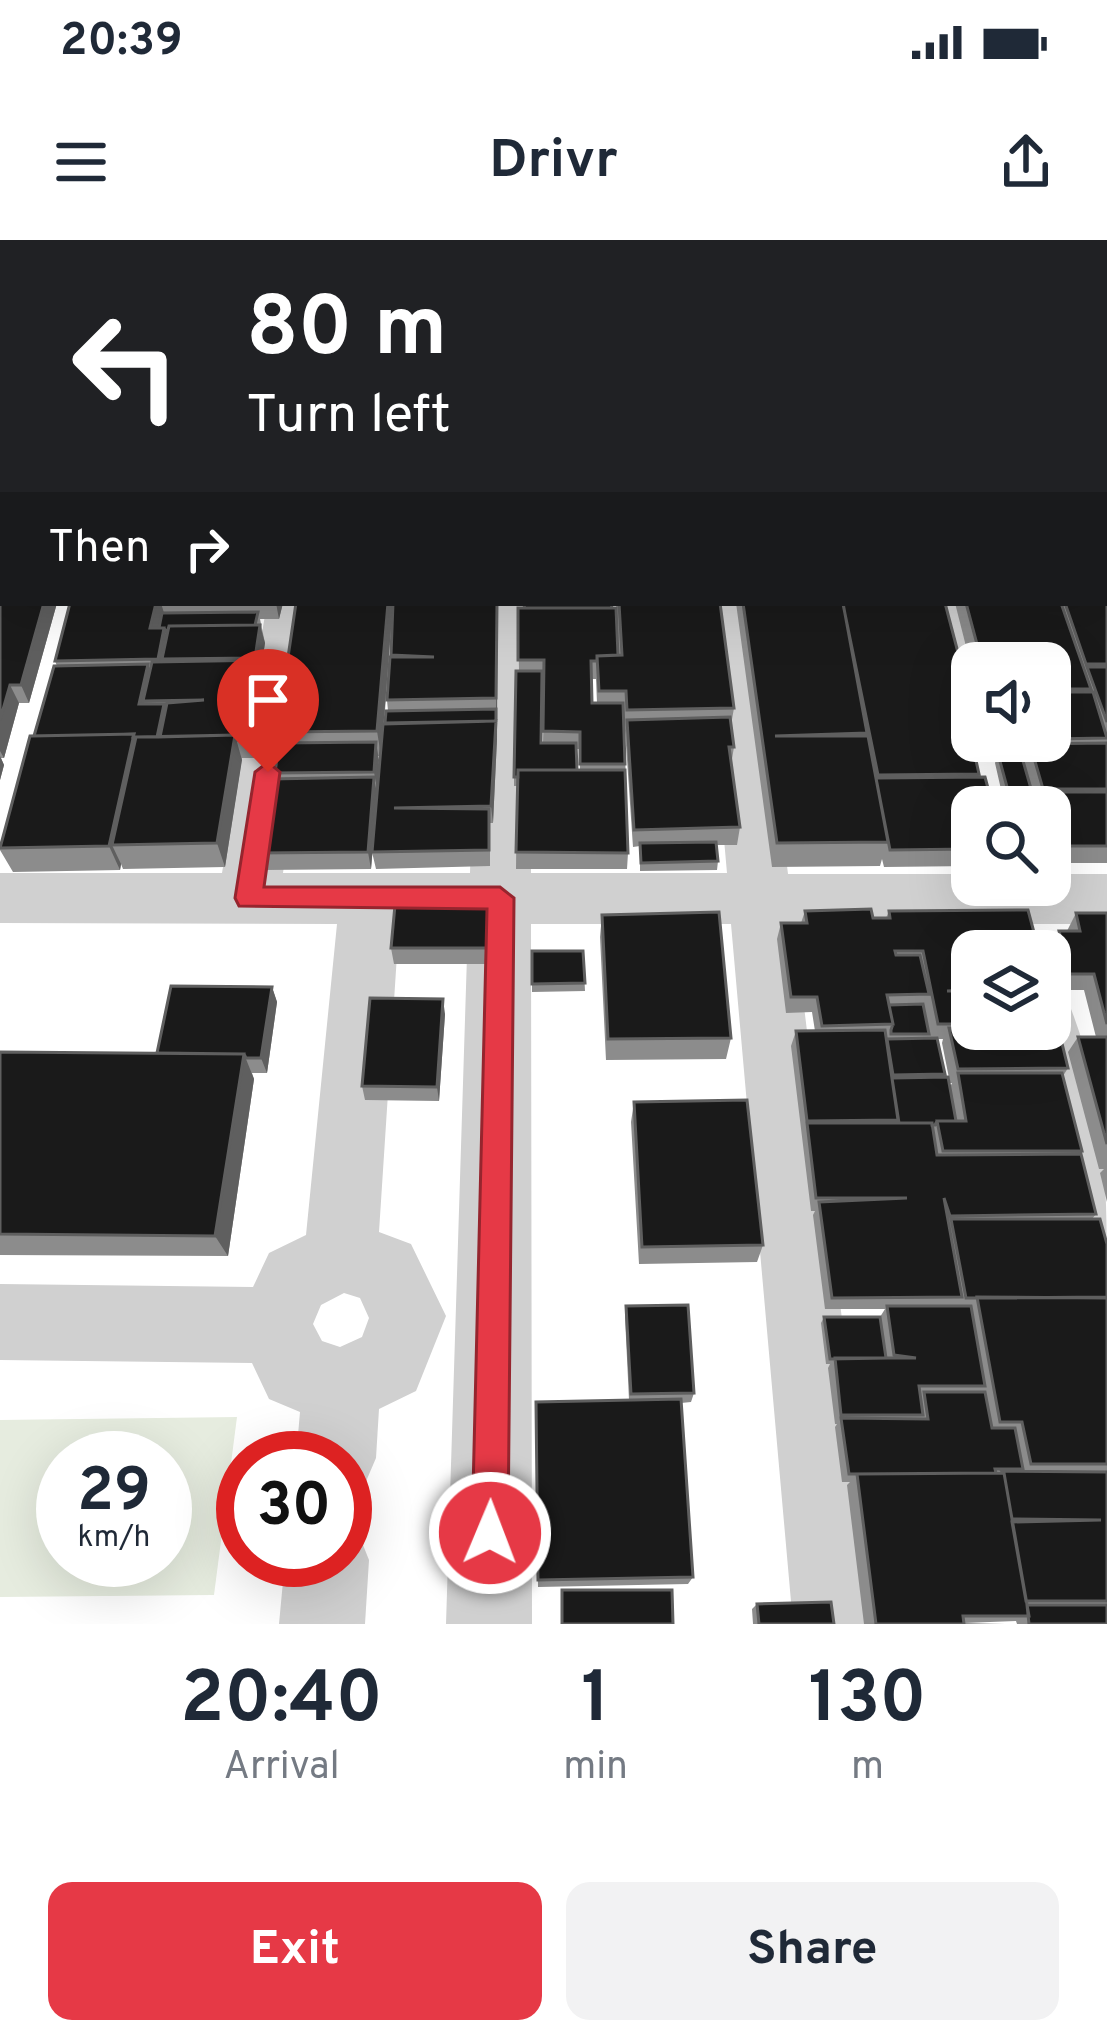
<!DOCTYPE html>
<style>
body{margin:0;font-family:Overpass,sans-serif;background:#f2f2f3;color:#1f2937;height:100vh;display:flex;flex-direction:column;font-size:45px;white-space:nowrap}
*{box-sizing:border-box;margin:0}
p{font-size:39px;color:#747a83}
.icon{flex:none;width:66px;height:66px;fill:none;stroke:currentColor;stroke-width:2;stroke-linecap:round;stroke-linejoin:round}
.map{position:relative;height:1384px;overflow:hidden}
.panel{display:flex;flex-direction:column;background:#fff;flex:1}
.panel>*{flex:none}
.top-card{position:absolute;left:0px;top:0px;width:1107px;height:366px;box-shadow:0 12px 48px #0002;background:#202124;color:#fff;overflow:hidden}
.tools{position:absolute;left:951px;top:402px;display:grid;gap:24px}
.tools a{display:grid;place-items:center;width:120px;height:120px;border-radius:24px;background:#fff;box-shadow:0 12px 48px #0002;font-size:60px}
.speed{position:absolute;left:36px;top:1191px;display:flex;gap:24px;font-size:60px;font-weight:700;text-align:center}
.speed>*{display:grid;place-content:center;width:156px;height:156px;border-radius:50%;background:#fff;box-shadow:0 12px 48px #0002;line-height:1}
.speed small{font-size:30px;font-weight:400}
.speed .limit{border:18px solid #d22;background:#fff;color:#111}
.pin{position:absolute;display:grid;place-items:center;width:102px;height:102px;color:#fff;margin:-123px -51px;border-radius:50% 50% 50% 0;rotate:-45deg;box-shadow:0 0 12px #0007}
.pin .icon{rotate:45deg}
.me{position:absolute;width:132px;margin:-66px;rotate:1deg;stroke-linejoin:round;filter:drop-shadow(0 0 9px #0008)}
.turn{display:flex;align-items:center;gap:42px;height:252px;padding:0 48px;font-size:54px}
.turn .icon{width:156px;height:156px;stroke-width:2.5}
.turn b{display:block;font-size:84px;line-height:102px}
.then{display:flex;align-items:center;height:114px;padding:0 48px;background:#0003;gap:24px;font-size:45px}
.eta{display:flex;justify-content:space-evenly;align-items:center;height:204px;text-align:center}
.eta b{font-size:72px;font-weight:700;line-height:84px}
.cta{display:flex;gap:24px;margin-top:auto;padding:24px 48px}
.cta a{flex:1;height:138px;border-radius:24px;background:#e63946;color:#fff;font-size:48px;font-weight:700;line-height:138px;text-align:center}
.cta a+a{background:#f2f2f3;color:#1f2937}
.status{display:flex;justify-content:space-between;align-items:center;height:84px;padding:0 60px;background:#fff;direction:ltr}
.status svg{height:33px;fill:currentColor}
header{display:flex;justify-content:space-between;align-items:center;height:156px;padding:0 48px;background:#fff;font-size:54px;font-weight:700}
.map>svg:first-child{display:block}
.green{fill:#e6ecdf;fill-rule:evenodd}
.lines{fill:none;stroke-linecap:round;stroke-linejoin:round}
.minor{fill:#d0d0d0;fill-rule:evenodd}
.wall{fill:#8c8c8c;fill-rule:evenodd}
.shaded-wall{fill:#5f5f5f}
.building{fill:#1a1a1a;stroke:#5f5f5f;stroke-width:3}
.route{fill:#e63946;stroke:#96252e;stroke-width:3}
</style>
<div class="status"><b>20:39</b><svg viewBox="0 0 49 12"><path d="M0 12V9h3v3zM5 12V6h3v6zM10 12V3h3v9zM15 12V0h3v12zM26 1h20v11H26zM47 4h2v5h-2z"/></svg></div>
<header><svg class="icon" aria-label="menu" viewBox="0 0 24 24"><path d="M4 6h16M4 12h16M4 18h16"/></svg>Drivr<svg class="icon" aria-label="share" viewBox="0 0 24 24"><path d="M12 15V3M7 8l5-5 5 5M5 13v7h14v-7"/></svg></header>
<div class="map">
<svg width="1107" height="1384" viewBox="0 0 1107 1384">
<rect width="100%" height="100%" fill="#fff"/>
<path class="green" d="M 237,1177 L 214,1355 L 0,1357 L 0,1180 ZM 63,1218 L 165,1218 L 165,1320 L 63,1320 Z"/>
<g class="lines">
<path class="minor" d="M 267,363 L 319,363 L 283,633 L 470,633 L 478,363 L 530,363 L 531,633 L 727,633 L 703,363 L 755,363 L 788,634 L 972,634 L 972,645 L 1050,645 L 1050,634 L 1107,634 L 1107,684 L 794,684 L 879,1384 L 793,1384 L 731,684 L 531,684 L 532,1384 L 446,1384 L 468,684 L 399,684 L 379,992 L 411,1004 L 446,1076 L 416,1151 L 379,1169 L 376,1218 L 364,1246 L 345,1254 L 345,1218 L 296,1218 L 300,1172 L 269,1159 L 252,1123 L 0,1120 L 0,1044 L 253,1047 L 269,1013 L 306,995 L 337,684 L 0,683 L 0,633 L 222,633 ZM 344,1053 L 360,1058 L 369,1078 L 362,1097 L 340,1107 L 322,1101 L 313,1084 L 321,1065 Z
M 913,363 L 965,363 L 981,423 L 972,423 L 972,501 L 996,501 L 992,508 L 972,514 L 952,508 L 944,493 Z
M 1050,761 L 1071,769 C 1107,861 1107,952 1107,1052 L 1081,1041 L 1070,1016 L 1015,789 L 1050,789 Z
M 345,1286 L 357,1290 L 369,1320 L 365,1384 L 279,1384 L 285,1320 L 345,1320 Z"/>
</g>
<path class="wall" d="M 0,0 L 3,3 L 3,363 L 57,363 L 29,463 L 19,463 L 4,518 L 1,518 L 4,525 L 0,540 Z
M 522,0 L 1107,0 L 1107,159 L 1104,159 L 1104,3 L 522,3 Z
M 1104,193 L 1107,200 L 1106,237 L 1104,237 Z
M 1104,252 L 1107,252 L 1107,623 L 1050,623 L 1050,567 L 1005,567 L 995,523 L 997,517 L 994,517 L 990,501 L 1050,501 L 1050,423 L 972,423 L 972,430 L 955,363 L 1104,363 Z
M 70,363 L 283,363 L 279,379 L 260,379 L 265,403 L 262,420 L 266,420 L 271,439 L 255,518 L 242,518 L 225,627 L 123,629 L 121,624 L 120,630 L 13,632 L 0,610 L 0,604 L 57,426 L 55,421 Z
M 296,363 L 498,363 L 497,499 L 493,583 L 490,583 L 490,626 L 376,629 L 372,612 L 376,574 L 371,629 L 264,630 L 259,613 L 276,538 L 275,533 L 280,503 L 277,492 ZM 392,377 L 387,460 L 388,471 L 384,484 ZM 378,516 L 381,516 L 377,554 L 377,549 Z
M 616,363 L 720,363 L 734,468 L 731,485 L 734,507 L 731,525 L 740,587 L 737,605 L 717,605 L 718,621 L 717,630 L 640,631 L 640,606 L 633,607 L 624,476 L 628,613 L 627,629 L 516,629 L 517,546 L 514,546 L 514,537 L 519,431 L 518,368 L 524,368 L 619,415 ZM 542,438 L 544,438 L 543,503 L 541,503 ZM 591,439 L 596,439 L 597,463 L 592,463 ZM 577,509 L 579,509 L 580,530 L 577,530 Z
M 736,363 L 945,363 L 966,443 L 962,454 L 979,534 L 972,567 L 972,626 L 884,627 L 882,619 L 880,626 L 772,627 Z
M 805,671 L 873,678 L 886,678 L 889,671 L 972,711 L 972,789 L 1050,789 L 1050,755 L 1057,784 L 1055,787 L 1068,828 L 1063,836 L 1082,911 L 1079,914 L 1096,974 L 1092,979 L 1107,1004 L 1107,1384 L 1017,1384 L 1016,1381 L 964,1383 L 1005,1384 L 864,1384 L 847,1245 L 850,1242 L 842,1242 L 835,1187 L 837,1184 L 835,1184 L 828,1128 L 830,1124 L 826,1124 L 821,1083 L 824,1077 L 880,1077 L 885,1069 L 825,1069 L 813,975 L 815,971 L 811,971 L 791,806 L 796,791 L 815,791 L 812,772 L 786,773 L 777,699 L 781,683 L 801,683 ZM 938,799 L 943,799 L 942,803 L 950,843 L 952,843 L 950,847 L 943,837 L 945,834 Z
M 1076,673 L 1107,673 L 1107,962 L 1100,933 L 1104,929 L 1099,929 L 1068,812 L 1078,797 L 1096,797 L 1084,750 L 1060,750 L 1049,707 L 1059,691 L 1067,691 Z
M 602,675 L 731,798 L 726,819 L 606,820 L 600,697 Z
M 491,682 L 489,724 L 394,724 L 391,708 Z
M 532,711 L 583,711 L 585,751 L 532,752 Z
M 272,747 L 277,762 L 267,833 L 252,833 L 254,839 L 228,1016 L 0,1015 L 0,812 L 157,813 Z
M 445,774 L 439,861 L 365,860 L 362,846 Z
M 634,862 L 763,1005 L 757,1022 L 639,1024 L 631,882 Z
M 626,1066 L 694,1153 L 691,1162 L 681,1163 L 693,1337 L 688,1344 L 538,1347 L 536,1162 L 629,1160 L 625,1077 Z
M 757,1364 L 834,1384 L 753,1384 L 752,1369 Z"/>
<path class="shaded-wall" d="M 44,363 L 57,363 L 29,463 L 21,445 Z
M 156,363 L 161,363 L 164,373 L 157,407 L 150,388 Z
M 276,363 L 283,363 L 279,379 Z
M 388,363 L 393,363 L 381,516 L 377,491 Z
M 497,363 L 497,499 L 493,583 L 491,566 L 496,469 Z
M 260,385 L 265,403 L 260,436 L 255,418 Z
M 164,388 L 170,406 L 162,419 L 166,430 L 164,437 L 158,419 Z
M 266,420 L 271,439 L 255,518 L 250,500 Z
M 148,424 L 154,442 L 143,461 L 148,472 L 139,464 Z
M 10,445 L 19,463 L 4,518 L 0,511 L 0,480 Z
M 134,494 L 144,519 L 112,605 L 121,624 L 120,630 L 109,606 Z
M 235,495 L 242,520 L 225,627 L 217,603 Z
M 376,502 L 379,520 L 377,549 L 374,532 Z
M 0,516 L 4,525 L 0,540 Z
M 374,537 L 377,554 L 371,629 L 368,612 Z
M 272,747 L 277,762 L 267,833 L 261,818 Z
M 443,759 L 445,774 L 439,861 L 437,847 Z
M 244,814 L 254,839 L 228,1016 L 215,996 Z"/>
<path class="building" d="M 0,0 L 147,0 L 146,3 L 3,3 L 3,30 L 0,30 Z
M 147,0 L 359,0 L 358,3 L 146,3 Z
M 364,0 L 395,0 L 394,3 L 364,3 Z
M 395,0 L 429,0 L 429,3 L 395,3 Z
M 432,0 L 477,0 L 477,3 L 431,3 Z
M 480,0 L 519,0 L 519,3 L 480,3 Z
M 522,0 L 776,0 L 776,1 L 522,3 Z
M 833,0 L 855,0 L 856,3 L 833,3 Z
M 863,0 L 945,0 L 946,3 L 863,3 Z
M 949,0 L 1023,0 L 1024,3 L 950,3 Z
M 1028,0 L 1107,0 L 1107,6 L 1104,6 L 1104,3 L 1029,3 Z
M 1104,22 L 1107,22 L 1107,66 L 1104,66 Z
M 0,46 L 3,46 L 3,196 L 0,196 Z
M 1104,66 L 1107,66 L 1107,89 L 1104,89 Z
M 1104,121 L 1107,124 L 1107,149 L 1104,149 Z
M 1104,193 L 1107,200 L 1107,218 L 1104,218 Z
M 3,244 L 3,277 L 0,278 L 0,253 Z
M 1104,252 L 1107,252 L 1107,281 L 1104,281 Z
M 0,296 L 3,296 L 3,338 L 0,338 Z
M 1104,304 L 1107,304 L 1107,424 L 1086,424 L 1065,363 L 1104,363 Z
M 0,342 L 3,342 L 3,363 L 44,363 L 21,445 L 10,445 L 0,480 Z
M 70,363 L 156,363 L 150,388 L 164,388 L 158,419 L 55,421 Z
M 296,363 L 388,363 L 377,491 L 277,492 Z
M 393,363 L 497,363 L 496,458 L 387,460 L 390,417 L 434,417 L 391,415 Z
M 525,363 L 611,363 L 612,368 L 524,368 Z
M 619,363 L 720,363 L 734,468 L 627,470 L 626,451 L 599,451 L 597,416 L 622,415 Z
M 743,363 L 843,363 L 867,493 L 775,496 L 868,496 L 888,602 L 777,603 Z
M 945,363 L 966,443 L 959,444 L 979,534 L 878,535 L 843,364 Z
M 966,363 L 1061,363 L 1091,449 L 1050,449 L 1050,423 L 982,423 Z
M 518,368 L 616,368 L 618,415 L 597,416 L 597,421 L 591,421 L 592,463 L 623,463 L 625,524 L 580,524 L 580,492 L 543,491 L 544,420 L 518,420 Z
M 258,372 L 255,385 L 169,386 L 167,393 L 164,388 L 159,388 L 162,373 Z
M 260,385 L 255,418 L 162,419 L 169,386 Z
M 266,420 L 250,500 L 236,500 L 235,495 L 160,497 L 167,463 L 204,460 L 143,461 L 152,422 Z
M 148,424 L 139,464 L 164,464 L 157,497 L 133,497 L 134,494 L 34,496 L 54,426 Z
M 1087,427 L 1107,427 L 1107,482 Z
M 516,431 L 542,431 L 541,503 L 576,503 L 577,530 L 518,530 L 518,537 L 514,537 Z
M 1050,452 L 1093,452 L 1107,498 L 1050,499 Z
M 496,469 L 496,481 L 385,483 L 386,471 Z
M 730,477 L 734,507 L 729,507 L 740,587 L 634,590 L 627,480 Z
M 496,481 L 491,566 L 394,568 L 489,569 L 489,610 L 372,612 L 383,484 Z
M 134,494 L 109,606 L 0,608 L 30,496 Z
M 235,495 L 217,603 L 112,605 L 136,497 Z
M 376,502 L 374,532 L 275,533 L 279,503 Z
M 1107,503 L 1107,549 L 1043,549 L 1030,504 Z
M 998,514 L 1021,514 L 1032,552 L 1016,552 L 1013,558 L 1010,558 Z
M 518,530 L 625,530 L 628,613 L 516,612 Z
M 374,537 L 368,612 L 259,613 L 270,539 Z
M 985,537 L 993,567 L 972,567 L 972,609 L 890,610 L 876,538 Z
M 1016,552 L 1107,552 L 1107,606 L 1050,606 L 1050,567 L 1020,567 Z
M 716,602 L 718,621 L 641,623 L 640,603 Z
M 395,665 L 489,666 L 488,708 L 391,708 Z
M 871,669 L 873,678 L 890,678 L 889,671 L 1028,670 L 1039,711 L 972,711 L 972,750 L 947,751 L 972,751 L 972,784 L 938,784 L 923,711 L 895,711 L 896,715 L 920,715 L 929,754 L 887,755 L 893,784 L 822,786 L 817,757 L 791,757 L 781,683 L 807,683 L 805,671 Z
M 719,672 L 731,798 L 608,799 L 602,675 Z
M 1076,673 L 1107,673 L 1107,784 L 1094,734 L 1070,734 L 1059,691 L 1080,691 Z
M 532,711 L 583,711 L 585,743 L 532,744 Z
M 171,746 L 272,747 L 261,818 L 246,818 L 244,814 L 157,813 Z
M 1050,755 L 1057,784 L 1050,784 Z
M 370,758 L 443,759 L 437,847 L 362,846 Z
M 923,764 L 929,794 L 891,794 L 891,790 L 893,784 L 889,765 Z
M 1050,787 L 1058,787 L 1068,828 L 958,829 L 949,788 L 1050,789 Z
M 885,790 L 898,880 L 807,881 L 796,791 Z
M 1078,797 L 1107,797 L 1107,904 Z
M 937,798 L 945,834 L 893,835 L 887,799 Z
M 0,812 L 244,814 L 215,996 L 0,994 Z
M 958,833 L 1062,833 L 1082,911 L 943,911 L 937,881 L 966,881 Z
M 948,837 L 956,881 L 937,881 L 935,885 L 932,885 L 932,883 L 899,883 L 892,838 Z
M 747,860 L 763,1005 L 642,1007 L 634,862 Z
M 807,883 L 932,883 L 937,915 L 1081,914 L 1096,974 L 950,976 L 944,958 L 962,1057 L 832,1058 L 819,962 L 907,958 L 816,958 Z
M 951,979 L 1100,979 L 1107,1004 L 1107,1057 L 966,1058 Z
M 977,1057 L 1107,1058 L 1107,1224 L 1031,1224 L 1022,1182 L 1000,1182 Z
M 688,1065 L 694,1153 L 631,1154 L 626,1066 Z
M 887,1066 L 971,1066 L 985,1146 L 919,1146 L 923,1175 L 841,1175 L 835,1118 L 916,1118 L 894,1115 Z
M 824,1077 L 880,1077 L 886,1118 L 830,1119 Z
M 924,1152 L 985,1152 L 992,1188 L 1015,1188 L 1023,1229 L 995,1229 L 996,1233 L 849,1234 L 841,1178 L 928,1179 Z
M 681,1159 L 693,1337 L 538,1340 L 536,1162 Z
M 1002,1231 L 1107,1232 L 1107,1361 L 1026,1361 L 1012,1282 L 1101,1280 L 1012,1279 L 1004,1233 Z
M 1004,1233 L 1029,1376 L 963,1376 L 964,1384 L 876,1384 L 857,1234 Z
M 562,1350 L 672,1350 L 673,1384 L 562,1384 Z
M 831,1362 L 834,1384 L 759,1384 L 757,1364 Z
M 1027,1365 L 1107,1365 L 1107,1384 L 1029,1384 Z"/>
<path class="route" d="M 268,522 L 280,532 L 264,647 L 500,647 L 514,658 L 508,1293 L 503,1306 L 490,1311 L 478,1306 L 472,1293 L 487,669 L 239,666 L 235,658 L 255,532 Z"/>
</svg>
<div class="tools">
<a><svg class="icon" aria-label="sound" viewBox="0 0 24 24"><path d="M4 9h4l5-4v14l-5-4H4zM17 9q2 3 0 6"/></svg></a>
<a><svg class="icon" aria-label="search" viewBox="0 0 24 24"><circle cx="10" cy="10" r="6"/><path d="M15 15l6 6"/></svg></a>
<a><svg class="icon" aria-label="layers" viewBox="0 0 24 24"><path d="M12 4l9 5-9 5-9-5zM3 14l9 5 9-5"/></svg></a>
</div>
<div class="speed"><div>29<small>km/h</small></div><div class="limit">30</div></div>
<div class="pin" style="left:268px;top:532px;background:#d93025"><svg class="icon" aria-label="arrive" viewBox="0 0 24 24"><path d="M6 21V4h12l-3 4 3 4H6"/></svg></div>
<svg class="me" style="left:490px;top:1293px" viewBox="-20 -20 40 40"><circle r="17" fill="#e63946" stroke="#fff" stroke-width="3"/><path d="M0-11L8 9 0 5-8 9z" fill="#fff"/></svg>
<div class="top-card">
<div class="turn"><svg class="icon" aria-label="left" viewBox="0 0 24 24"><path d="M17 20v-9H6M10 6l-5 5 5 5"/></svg><div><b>80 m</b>Turn left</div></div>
<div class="then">Then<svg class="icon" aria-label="right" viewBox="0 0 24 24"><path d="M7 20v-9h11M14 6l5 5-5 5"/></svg></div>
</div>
</div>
<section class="panel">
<div class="eta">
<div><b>20:40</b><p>Arrival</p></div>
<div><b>1</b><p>min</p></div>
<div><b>130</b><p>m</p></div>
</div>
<div class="cta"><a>Exit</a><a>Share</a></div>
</section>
